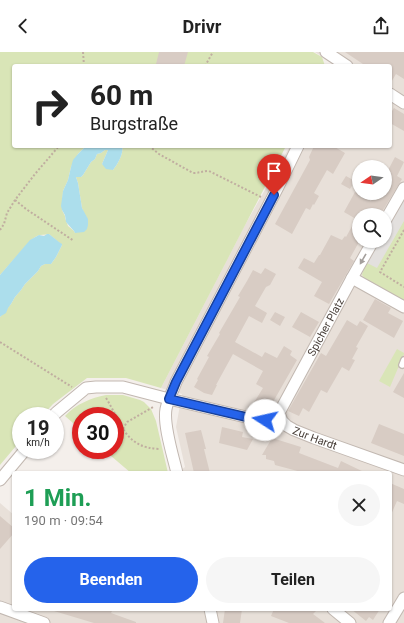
<!DOCTYPE html>
<html lang="de">
<meta charset="utf-8">
<style>
body{margin:0;font-family:Roboto,sans-serif;background:#f6f6f6;color:#222;height:100vh;display:flex;flex-direction:column;font-size:15px;white-space:nowrap}
*{box-sizing:border-box;margin:0}
p{font-size:13px;color:#767676}
.icon{flex:none;width:22px;height:22px;fill:none;stroke:currentColor;stroke-width:2;stroke-linecap:round;stroke-linejoin:round}
.map{position:relative;flex:1;overflow:hidden}
.side{position:absolute;left:12px;top:419px;width:380px;height:140px;display:flex;flex-direction:column;background:#fff;border-radius:4px;box-shadow:0 1px 3px #0004}
.side>*{flex:none}
.hud{position:absolute;left:12px;top:12px;width:380px;height:84px;border-radius:4px;box-shadow:0 1px 3px #0004;background:#fff;color:#222;overflow:hidden}
.needle{width:26px;rotate:257deg}
.controls{position:absolute;left:352px;top:108px;display:grid;gap:8px}
.controls a{display:grid;place-items:center;width:40px;height:40px;border-radius:50%;background:#fff;box-shadow:0 1px 3px #0004;font-size:20px}
.speed{position:absolute;left:12px;top:355px;display:flex;gap:8px;font-size:20px;font-weight:700;text-align:center}
.speed>*{display:grid;place-content:center;width:52px;height:52px;border-radius:50%;background:#fff;box-shadow:0 1px 3px #0004;line-height:1}
.speed small{font-size:10px;font-weight:400}
.speed .limit{border:6px solid #d22;background:#fff;color:#111}
.pin{position:absolute;display:grid;place-items:center;width:34px;height:34px;color:#fff;margin:-41px -17px;border-radius:50% 50% 50% 0;rotate:-45deg;box-shadow:0 0 4px #0007}
.pin .icon{rotate:45deg}
.me{position:absolute;width:44px;margin:-22px;rotate:280deg;stroke-linejoin:round;filter:drop-shadow(0 0 3px #0008)}
.turn{display:flex;align-items:center;gap:14px;height:84px;padding:0 12px;font-size:18px}
.turn .icon{width:52px;height:52px;stroke-width:2.5}
.turn b{display:block;font-size:28px;line-height:34px}
.round{display:grid;place-items:center;flex:none;width:42px;height:42px;border-radius:21px;background:#f6f6f6}
.summary{display:flex;align-items:center;justify-content:space-between;height:68px;padding:0 12px}
h1{font-size:24px;font-weight:700;line-height:30px;color:#1e9e55}
.cta{display:flex;gap:8px;margin-top:auto;padding:8px 12px}
.cta a{flex:1;height:46px;border-radius:24px;background:#2563eb;color:#fff;font-size:16px;font-weight:700;line-height:46px;text-align:center}
.cta a+a{background:#f6f6f6;color:#222}
header{display:flex;justify-content:space-between;align-items:center;height:52px;padding:0 12px;background:#fff;font-size:18px;font-weight:700}
.map>svg:first-child{display:block}
.residential{fill:#e8e0d9;fill-rule:evenodd}
.green{fill:#d9e5b7}
.parking{fill:#e3e0de}
.water{fill:#acdeec}
.building{fill:#d8ccc4}
.lines{fill:none;stroke-linecap:round;stroke-linejoin:round}
.lane-casing{stroke:#c2b8b1;stroke-width:8}
.street-casing{stroke:#c2b8b1;stroke-width:13}
.path{stroke:#c0aea0;stroke-width:2;stroke-dasharray:2 2;stroke-linecap:butt}
.lane{stroke:#fff;stroke-width:5.5}
.street{stroke:#fff;stroke-width:11}
.oneway{fill:#a49f9c}
.route-casing{stroke:#184099;stroke-width:10}
.route{stroke:#2563eb;stroke-width:7}
.labels{text-anchor:middle;stroke-width:3;stroke-linejoin:round;paint-order:stroke}
.street-label{font-size:11px;fill:#483f39;stroke:#fff}
</style>
<header><svg class="icon" aria-label="back" viewBox="0 0 24 24"><path d="M15 5l-7 7 7 7"/></svg>Drivr<svg class="icon" aria-label="share" viewBox="0 0 24 24"><path d="M12 15V3M7 8l5-5 5 5M5 13v7h14v-7"/></svg></header>
<div class="map">
<svg width="404" height="571" viewBox="0 0 404 571">
<rect width="100%" height="100%" fill="#f4efeb"/>
<path class="residential" d="M 315,0 L 404,0 L 404,147 L 385,180 L 385,163 L 359,163 L 359,189 L 380,189 L 363,217 L 362,223 L 366,228 L 404,250 L 404,571 L 0,571 L 0,451 L 14,463 L 14,557 L 390,557 L 390,421 L 177,421 L 185,415 L 176,375 L 182,342 L 161,336 L 245,173 L 290,94 L 390,94 L 390,14 L 335,14 L 335,13 ZM 359,115 L 385,115 L 385,141 L 359,141 Z"/>
<path class="green" d="M 0,0 L 313,0 L 322,5 L 325,14 L 14,14 L 14,94 L 86,94 L 78,102 L 71,115 L 68,128 L 63,139 L 62,158 L 65,164 L 65,166 L 68,174 L 74,179 L 74,181 L 84,161 L 82,156 L 78,131 L 76,125 L 81,125 L 83,123 L 91,110 L 95,107 L 97,102 L 101,101 L 105,98 L 108,98 L 102,112 L 113,118 C 118,112 124,101 122,94 L 286,94 L 161,336 L 126,326 L 87,326 L 53,352 L 42,364 L 21,364 L 21,388 L 0,413 L 0,265 L 11,252 L 15,245 L 21,238 L 25,232 L 38,219 L 41,214 L 45,212 L 51,212 L 56,205 L 62,193 L 49,182 C 45,183 41,182 37,184 C 35,185 32,187 30,189 L 0,223 Z
M 404,147 L 404,250 L 366,228 L 362,223 L 363,217 L 380,189 L 385,189 L 385,180 Z
M 397,297 L 404,301 L 404,302 L 390,335 L 379,329 Z
M 106,343 L 123,343 L 140,348 L 144,350 L 151,357 L 156,369 L 168,421 L 131,421 L 104,398 L 115,398 L 115,364 L 81,364 L 81,378 L 65,364 C 76,352 91,346 106,343 Z"/>
<path class="parking" d="M 404,147 L 404,169 L 377,216 L 367,211 L 380,189 L 385,189 L 385,180 Z"/>
<path class="water" d="M 86,94 L 122,94 C 124,101 118,112 113,118 L 106,117 L 102,112 L 108,98 L 105,98 L 101,101 L 97,102 L 95,107 L 91,110 L 83,123 L 81,125 L 76,125 L 78,131 L 82,156 L 88,167 L 88,173 L 87,177 L 84,180 L 75,181 L 74,179 L 66,170 L 65,163 L 62,158 L 61,154 L 63,139 L 68,128 L 71,115 L 73,108 L 78,102 Z
M 47,182 L 49,182 L 59,190 L 62,192 L 62,193 L 56,205 L 51,212 L 45,212 L 41,214 L 38,219 L 25,232 L 21,238 L 15,245 L 11,252 L 8,256 L 6,261 L 1,264 L 0,265 L 0,223 L 30,188 L 39,183 L 44,184 Z"/>
<path class="building" d="M 159,0 L 188,0 L 184,14 L 163,14 L 156,12 Z
M 345,0 L 404,0 L 404,27 L 396,22 L 390,32 L 390,14 L 366,14 Z
M 394,56 L 404,62 L 404,79 L 390,71 L 390,62 Z
M 314,94 L 333,94 L 345,101 L 333,122 L 327,118 L 314,141 L 319,144 L 314,153 L 313,152 L 310,158 L 306,156 L 292,182 L 275,172 L 310,108 L 309,105 Z
M 395,105 L 404,110 L 397,124 L 402,127 L 380,163 L 359,163 L 359,190 L 350,206 L 354,209 L 329,252 L 314,244 L 322,230 L 298,216 L 304,206 L 314,211 L 319,203 L 320,203 L 331,183 L 342,188 L 345,184 L 346,185 L 356,167 L 344,160 L 355,140 L 371,149 L 375,141 L 385,141 L 385,124 Z
M 346,124 L 355,129 L 350,137 L 341,132 Z
M 265,216 L 276,222 L 270,233 L 266,235 L 255,254 L 267,261 L 262,271 L 249,264 L 235,290 L 262,305 L 265,300 L 277,306 L 284,294 L 292,299 L 290,303 L 297,308 L 269,357 L 255,349 L 263,336 L 256,332 L 263,319 L 233,302 L 216,333 L 217,333 L 212,343 L 204,341 L 194,335 L 198,328 L 197,327 L 209,305 L 207,304 L 220,282 L 219,281 L 240,245 L 238,244 L 247,229 L 253,218 L 261,222 Z
M 375,247 L 391,256 L 388,261 L 403,269 L 394,286 L 363,268 Z
M 275,260 L 285,265 L 280,274 L 270,268 Z
M 301,260 L 319,270 L 310,285 L 292,275 Z
M 347,268 L 357,274 L 360,269 L 368,274 L 356,295 L 358,296 L 352,307 L 355,308 L 349,319 L 342,315 L 327,341 L 321,338 L 309,360 L 303,356 L 299,364 L 288,359 L 321,301 L 326,304 Z
M 404,321 L 404,346 L 393,340 Z
M 379,372 L 404,382 L 404,404 L 371,391 Z
M 222,375 L 243,380 L 242,385 L 253,387 L 247,398 L 219,391 Z
M 201,378 L 206,397 L 204,397 L 210,421 L 194,421 L 185,381 Z
M 272,386 L 301,395 L 299,401 L 338,416 L 341,409 L 366,421 L 305,421 L 275,413 L 274,409 L 266,407 L 266,403 L 262,403 Z
M 390,431 L 404,437 L 404,452 L 397,449 L 390,465 Z
M 0,464 L 14,476 L 14,481 L 0,497 Z
M 54,557 L 113,557 L 111,561 L 136,570 L 136,571 L 94,571 L 54,559 Z
M 225,557 L 242,557 L 240,571 L 223,571 Z
M 274,557 L 318,557 L 313,562 L 325,571 L 289,571 L 271,564 Z
M 351,557 L 380,557 L 373,568 L 369,565 L 366,569 Z"/>
<g class="lines">
<g class="lane-casing">
<path id="lane" d="M 402,313 L 404,308"/>
</g>
<g class="street-casing">
<g id="street">
<path d="M 326,0 L 347,14"/>
<path d="M 390,42 L 404,51"/>
<path d="M 385,169 L 404,136"/>
<path d="M 352,226 L 404,255"/>
<path id="s1" d="M 279,361 L 352,226 L 373,189"/>
<path id="s2" d="M 279,361 L 282,369 L 287,374 L 294,378 L 314,386 L 404,418"/>
<path d="M 53,364 L 57,360 L 86,336 L 96,335 L 123,335 L 169,347 L 259,368 C 267,368 272,365 279,361"/>
<path d="M 177,421 C 173,404 163,373 166,357 C 168,347 173,339 176,330 L 278,135 L 298,94"/>
<path d="M 0,428 L 25,398"/>
<path d="M 0,555 L 44,571"/>
<path d="M 210,557 L 213,571"/>
<path d="M 333,557 L 350,571"/>
<path d="M 389,571 L 404,546"/>
</g>
</g>
<path class="path" d="M 83,0 L 84,14
M 205,14 L 213,0
M 149,94 L 159,102 L 193,121 C 199,121 203,119 209,119 L 261,145
M 15,148 L 26,157 L 74,189
M 0,178 L 4,172 L 7,161 L 15,148 L 35,122 L 59,94
M 404,178 L 380,220 L 404,235
M 0,290 L 72,335
M 106,346 C 122,371 124,396 160,397
M 123,377 L 127,370 L 153,355"/>
<use href="#lane" class="lane"/>
<use href="#street" class="street"/>
</g>
<defs><path id="oneway-solid" d="M-6-.8H1V-3.2L6.5 0L1 3.2V.8H-6Z"/></defs>
<use class="oneway" href="#oneway-solid" transform="translate(363 207) rotate(120)"/>
<g class="lines">
<g class="route-casing">
<path id="route" d="M 265,368 L 259,368 L 169,347 L 176,330 L 274,143"/>
</g>
<use href="#route" class="route"/>
</g>
<g class="labels">
<g class="street-label">
<text dy="4" stroke="none"><textPath href="#s1" startOffset="98">Spicher Platz</textPath></text>
<text dy="4" stroke="none"><textPath href="#s2" startOffset="46">Zur Hardt</textPath></text>
</g>
</g>
</svg>
<div class="controls">
<a><svg class="needle" viewBox="-14 -14 28 28"><path d="M0-13l5 13h-10z" fill="#e53935"/><path d="M0 13l5-13h-10z" fill="#767676"/></svg></a>
<a><svg class="icon" aria-label="search" viewBox="0 0 24 24"><circle cx="10" cy="10" r="6"/><path d="M15 15l6 6"/></svg></a>
</div>
<div class="speed"><div>19<small>km/h</small></div><div class="limit">30</div></div>
<div class="pin" style="left:274px;top:143px;background:#d93025"><svg class="icon" aria-label="arrive" viewBox="0 0 24 24"><path d="M6 21V4h12l-3 4 3 4H6"/></svg></div>
<svg class="me" style="left:265px;top:368px" viewBox="-20 -20 40 40"><circle r="19" fill="#fff"/><path d="M0-13L10 11 0 6-10 11z" fill="#2563eb"/></svg>
<div class="hud">
<div class="turn"><svg class="icon" aria-label="right" viewBox="0 0 24 24"><path d="M7 20v-9h11M14 6l5 5-5 5"/></svg><div><b>60 m</b>Burgstraße</div></div>
</div>
<section class="side">
<div class="summary"><div><h1>1 Min.</h1><p>190 m · 09:54</p></div><a class="round"><svg class="icon" aria-label="close" viewBox="0 0 24 24"><path d="M6 6l12 12M18 6L6 18"/></svg></a></div>
<div class="cta"><a>Beenden</a><a>Teilen</a></div>
</section>
</div>
